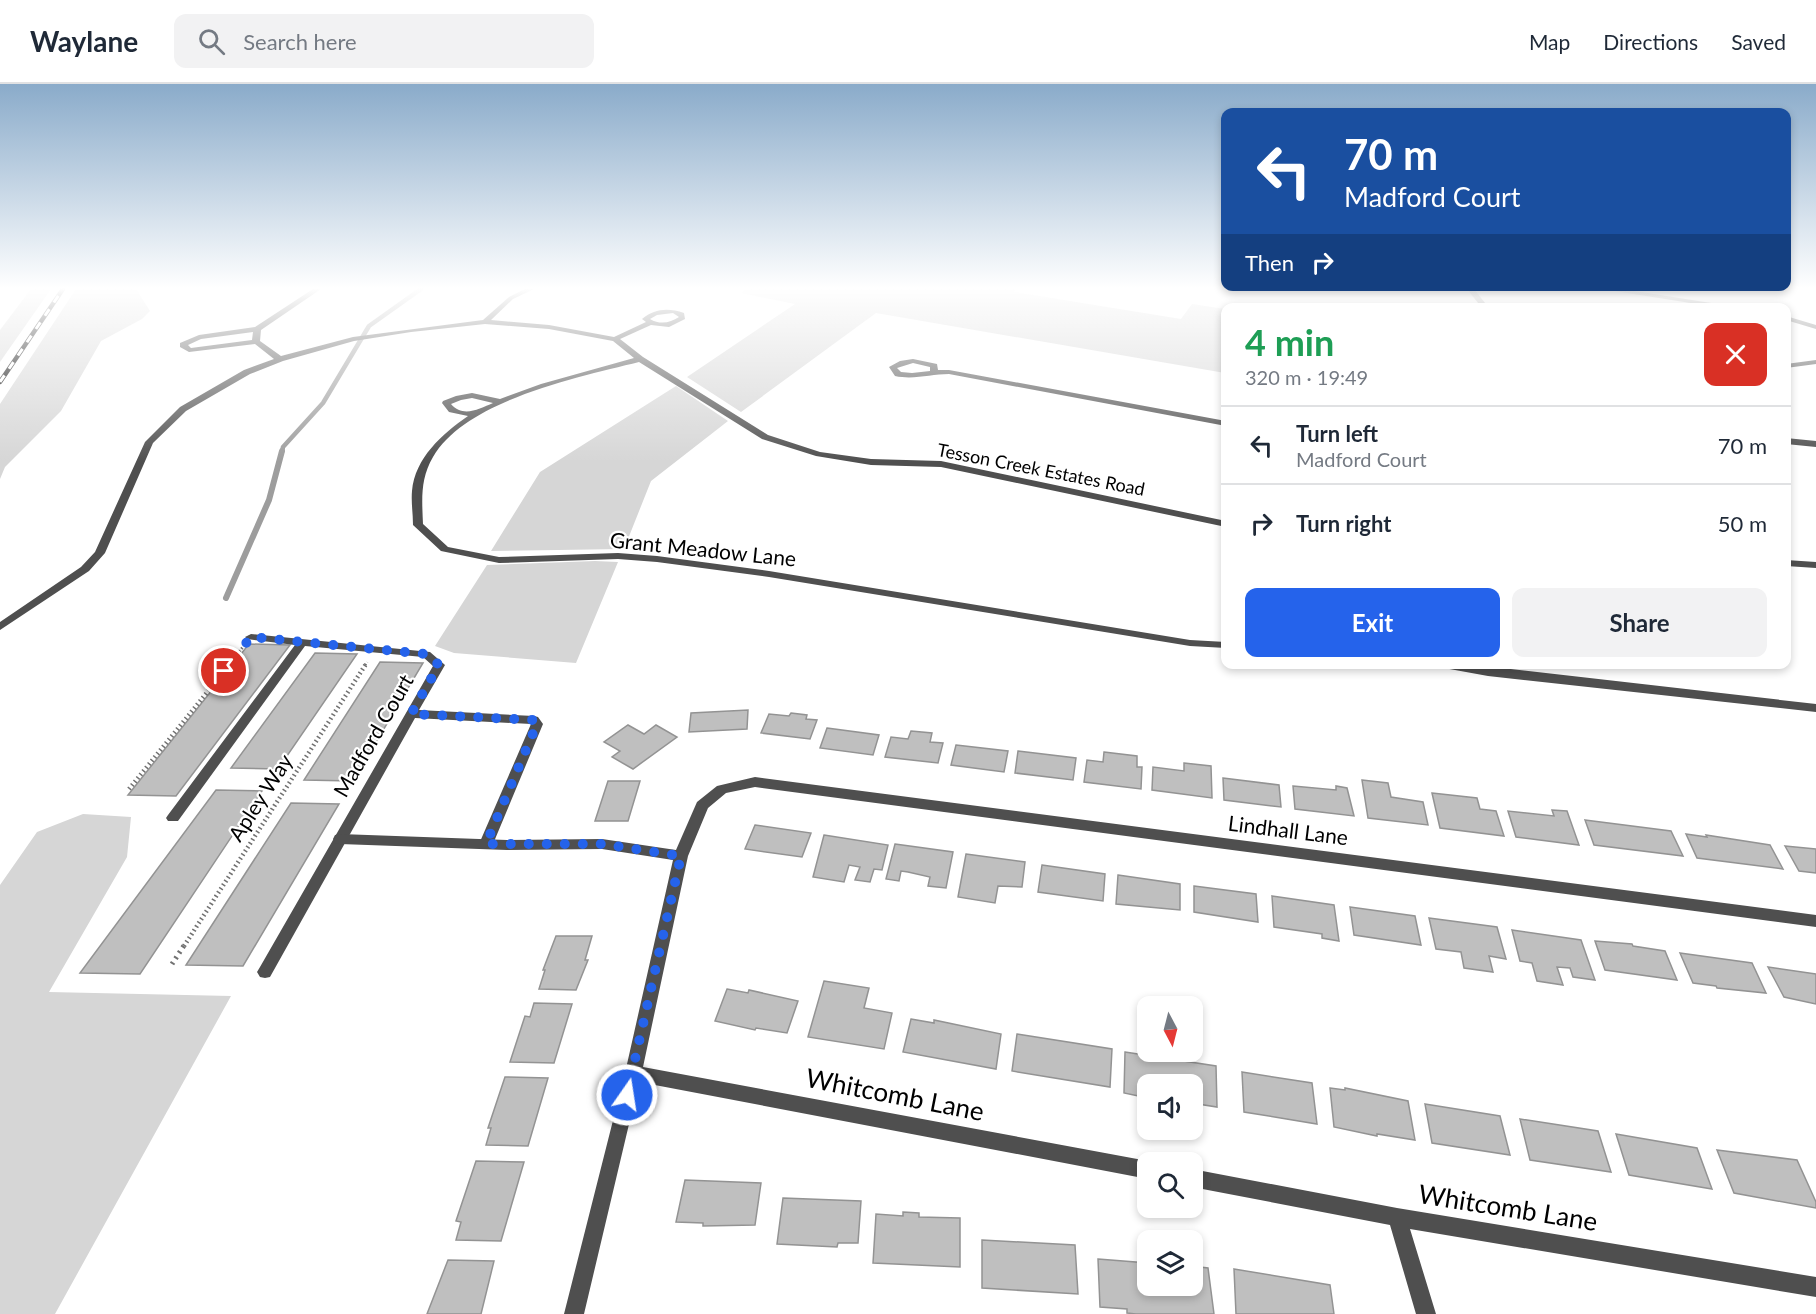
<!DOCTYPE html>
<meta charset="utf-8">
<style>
body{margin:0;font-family:Lato,sans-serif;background:#f2f2f3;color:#1f2937;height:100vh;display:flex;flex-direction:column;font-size:22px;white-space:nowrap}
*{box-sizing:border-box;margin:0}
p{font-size:20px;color:#747a83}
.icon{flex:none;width:33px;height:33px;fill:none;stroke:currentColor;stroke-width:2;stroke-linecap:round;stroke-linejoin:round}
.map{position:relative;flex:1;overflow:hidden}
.panel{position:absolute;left:1221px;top:219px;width:570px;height:366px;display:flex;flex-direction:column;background:#fff;border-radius:12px;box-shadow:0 3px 9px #0003}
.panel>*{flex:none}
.guide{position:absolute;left:1221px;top:24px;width:570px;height:183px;border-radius:12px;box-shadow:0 3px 9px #0003;background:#1a4fa0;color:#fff;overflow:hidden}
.needle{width:39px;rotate:173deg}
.controls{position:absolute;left:1137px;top:912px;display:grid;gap:12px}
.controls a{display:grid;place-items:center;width:66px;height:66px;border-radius:12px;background:#fff;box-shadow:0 3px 9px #0003;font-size:30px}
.pin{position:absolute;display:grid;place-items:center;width:51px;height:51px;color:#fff;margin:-26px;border:3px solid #fff;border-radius:50%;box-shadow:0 2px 6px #0007}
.me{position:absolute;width:66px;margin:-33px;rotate:13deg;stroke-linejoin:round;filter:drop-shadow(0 0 4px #0008)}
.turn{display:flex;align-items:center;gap:21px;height:126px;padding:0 24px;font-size:27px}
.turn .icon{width:78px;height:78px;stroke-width:2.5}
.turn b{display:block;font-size:42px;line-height:51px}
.then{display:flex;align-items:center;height:57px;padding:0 24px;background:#0003;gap:12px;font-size:22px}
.round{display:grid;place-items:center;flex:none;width:63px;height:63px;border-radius:12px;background:#f2f2f3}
.headline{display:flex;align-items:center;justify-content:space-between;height:102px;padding:0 24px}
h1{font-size:36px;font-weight:700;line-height:45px;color:#1e9e55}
.cta{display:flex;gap:12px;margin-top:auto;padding:12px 24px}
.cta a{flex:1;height:69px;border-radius:12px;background:#2563eb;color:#fff;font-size:24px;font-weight:700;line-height:69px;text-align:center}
.cta a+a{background:#f2f2f3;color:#1f2937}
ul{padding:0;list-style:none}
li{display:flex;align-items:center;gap:18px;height:78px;padding:0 24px;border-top:2px solid #e0e1e3}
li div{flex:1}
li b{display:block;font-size:22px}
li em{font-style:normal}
header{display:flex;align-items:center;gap:36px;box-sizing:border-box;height:84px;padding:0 30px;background:#fff;border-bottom:2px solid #e0e1e3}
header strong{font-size:28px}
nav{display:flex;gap:33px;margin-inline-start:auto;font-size:21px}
.search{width:420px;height:54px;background:#f2f2f3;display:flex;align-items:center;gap:15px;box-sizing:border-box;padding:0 21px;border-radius:12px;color:#747a83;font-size:22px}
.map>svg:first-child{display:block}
.green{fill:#d6d6d6}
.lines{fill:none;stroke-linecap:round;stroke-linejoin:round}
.stream-far1{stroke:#9d9d9d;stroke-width:4.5}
.stream{stroke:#9d9d9d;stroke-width:6}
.building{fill:#bfbfbf;stroke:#939393;stroke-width:1.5}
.path-far2{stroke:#717171;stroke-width:3;stroke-dasharray:1.5 2;stroke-linecap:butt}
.path-far1{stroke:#717171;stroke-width:4.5;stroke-dasharray:1.5 3;stroke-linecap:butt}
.path{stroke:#717171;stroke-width:5;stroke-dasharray:2 4.5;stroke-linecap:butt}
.service{fill:#4f4f4f;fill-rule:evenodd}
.minor{fill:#4f4f4f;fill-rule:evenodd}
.rail-casing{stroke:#000;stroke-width:4.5}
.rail{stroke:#fff;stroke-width:3;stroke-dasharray:8;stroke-linecap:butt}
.route{stroke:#2563eb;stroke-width:10;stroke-dasharray:0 18}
.labels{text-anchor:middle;stroke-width:4.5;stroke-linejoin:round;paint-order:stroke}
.far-street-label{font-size:18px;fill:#000;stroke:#fff}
.street-label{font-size:21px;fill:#000;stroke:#fff}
.near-street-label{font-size:26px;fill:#000;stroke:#fff}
</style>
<header>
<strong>Waylane</strong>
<div class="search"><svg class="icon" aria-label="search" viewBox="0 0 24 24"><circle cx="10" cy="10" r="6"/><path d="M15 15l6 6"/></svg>Search here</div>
<nav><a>Map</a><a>Directions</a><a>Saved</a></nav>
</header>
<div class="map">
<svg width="1816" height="1230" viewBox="0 0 1816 1230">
<rect width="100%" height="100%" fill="#fff"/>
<path class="green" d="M 31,205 L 51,205 L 0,278 L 0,246 Z
M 76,205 L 136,205 L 150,227 L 142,235 L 101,257 L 61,327 L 5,383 L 0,395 L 0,320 Z
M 747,205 L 1016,205 L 1014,208 L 1181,235 L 1192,220 L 1225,225 L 1225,289 L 876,229 L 741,328 L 687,293 L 795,220 L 741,209 Z
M 676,302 L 728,337 L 651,397 L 624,465 L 491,467 L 540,388 Z
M 595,477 L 618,478 L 576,579 L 454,569 L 435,562 L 487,481 Z
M 83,730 L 131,733 L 127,773 L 49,908 L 231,912 L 55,1230 L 0,1230 L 0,801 L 37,748 Z"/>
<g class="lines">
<path class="stream-far1" d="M 282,368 L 283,363 L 323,319 L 369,242 L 421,205"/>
<path class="stream" d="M 226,514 L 269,416 L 282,367"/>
</g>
<path class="building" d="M 249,560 L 290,561 L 176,712 L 128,711 Z
M 315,569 L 357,570 L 278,685 L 231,684 Z
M 380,578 L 423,579 L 353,697 L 304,696 Z
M 748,626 L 747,645 L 689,648 L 691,629 Z
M 791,629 L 807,631 L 806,635 L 817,636 L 810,655 L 761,649 L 769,630 L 789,632 Z
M 628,641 L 644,650 L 656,641 L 677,653 L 633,685 L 612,673 L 620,667 L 604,658 Z
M 827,644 L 879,651 L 873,671 L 820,664 Z
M 911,647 L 932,649 L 930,658 L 943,659 L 938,679 L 885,673 L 891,653 L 908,655 Z
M 956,661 L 1008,667 L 1004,688 L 951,681 Z
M 1018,667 L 1076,674 L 1073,696 L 1015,689 Z
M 1104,668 L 1137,672 L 1137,683 L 1142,683 L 1141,705 L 1084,698 L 1087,676 L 1103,678 Z
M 1184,679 L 1211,682 L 1212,714 L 1152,706 L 1153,683 L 1184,687 Z
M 1223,694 L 1279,701 L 1281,723 L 1224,716 Z
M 1362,696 L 1388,699 L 1391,713 L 1423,718 L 1428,741 L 1368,734 Z
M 608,697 L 640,697 L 628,737 L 595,737 Z
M 1293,702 L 1336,706 L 1336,702 L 1347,704 L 1354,732 L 1295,725 Z
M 216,706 L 262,707 L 140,890 L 80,889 Z
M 1432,709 L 1477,714 L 1480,725 L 1496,727 L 1504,752 L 1440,744 Z
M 291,719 L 339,720 L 243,882 L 186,881 Z
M 1552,726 L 1567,727 L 1579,761 L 1516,753 L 1508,727 L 1554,732 Z
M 1585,736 L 1671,747 L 1683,772 L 1594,761 Z
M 755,741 L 811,749 L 802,773 L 745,765 Z
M 1686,750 L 1707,753 L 1706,751 L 1770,761 L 1783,785 L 1697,774 Z
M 824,751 L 888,761 L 882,786 L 874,785 L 870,798 L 855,796 L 860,783 L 849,781 L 844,798 L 813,793 Z
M 895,760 L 953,768 L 946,804 L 928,802 L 930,793 L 908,788 L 901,787 L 899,797 L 886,795 Z
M 1785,762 L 1816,765 L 1816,789 L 1799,787 Z
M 966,770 L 1025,778 L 1022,803 L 998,802 L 995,819 L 958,813 Z
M 1042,781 L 1105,790 L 1103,817 L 1038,808 Z
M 1118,791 L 1180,800 L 1180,826 L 1116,820 Z
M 1194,802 L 1256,810 L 1258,838 L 1194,828 Z
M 1272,812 L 1334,821 L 1339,857 L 1322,854 L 1322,850 L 1274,843 Z
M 1350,823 L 1415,832 L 1421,861 L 1354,851 Z
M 1429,834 L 1497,843 L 1506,875 L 1489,872 L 1493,888 L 1464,884 L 1461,868 L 1436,865 Z
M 1512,846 L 1581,856 L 1595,896 L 1573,893 L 1570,884 L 1557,883 L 1563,901 L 1537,897 L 1532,879 L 1520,877 Z
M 556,852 L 592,852 L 585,876 L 588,876 L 576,906 L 539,905 L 545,886 L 543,886 Z
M 1595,857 L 1632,860 L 1633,862 L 1665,867 L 1677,896 L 1605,886 Z
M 1680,869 L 1752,879 L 1766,909 L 1717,904 L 1716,902 L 1693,899 Z
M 1768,883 L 1816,890 L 1816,920 L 1784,913 Z
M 824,897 L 869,904 L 864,924 L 892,929 L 884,965 L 808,953 Z
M 727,905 L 748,909 L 749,906 L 798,917 L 787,949 L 756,944 L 755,946 L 715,937 Z
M 534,919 L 572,920 L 554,979 L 510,978 L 525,932 L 530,933 Z
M 911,935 L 934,939 L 934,936 L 1001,950 L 996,985 L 903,968 Z
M 1017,950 L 1112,965 L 1110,1003 L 1012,987 Z
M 1125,968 L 1216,982 L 1217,1023 L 1192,1019 L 1192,1000 L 1148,1000 L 1148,1014 L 1124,1009 Z
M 1242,988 L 1312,999 L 1317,1040 L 1244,1028 Z
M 505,993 L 548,994 L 528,1062 L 486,1061 L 491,1044 L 488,1044 Z
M 1330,1004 L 1345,1006 L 1345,1004 L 1408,1017 L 1415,1056 L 1377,1050 L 1377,1052 L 1334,1043 Z
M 1425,1020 L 1500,1032 L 1510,1071 L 1432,1059 Z
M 1520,1035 L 1598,1047 L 1611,1088 L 1530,1076 Z
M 1616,1050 L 1697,1064 L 1712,1105 L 1629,1091 Z
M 1717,1066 L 1797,1076 L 1816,1118 L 1816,1124 L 1734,1109 Z
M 476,1077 L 524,1078 L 501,1157 L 456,1156 L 461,1138 L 456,1137 Z
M 685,1096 L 761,1099 L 755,1141 L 703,1142 L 703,1139 L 676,1138 Z
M 783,1114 L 861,1117 L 858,1159 L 838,1159 L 837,1163 L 777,1160 Z
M 903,1128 L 919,1129 L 919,1133 L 960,1134 L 960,1183 L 873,1179 L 876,1130 L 903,1132 Z
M 982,1156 L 1075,1161 L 1078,1210 L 982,1204 Z
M 1098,1175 L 1148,1179 L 1148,1202 L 1192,1202 L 1192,1182 L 1208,1184 L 1214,1230 L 1136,1230 L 1127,1229 L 1127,1225 L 1100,1223 Z
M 448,1176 L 494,1177 L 481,1230 L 427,1230 Z
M 1234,1185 L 1330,1201 L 1334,1230 L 1236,1230 Z"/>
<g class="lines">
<path class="path-far2" d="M 228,581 L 243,563
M 365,581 L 367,578"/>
<path class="path-far1" d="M 129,705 L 230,580
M 184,862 L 366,580"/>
<path class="path" d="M 172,880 L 185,860"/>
<path class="service" d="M 251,550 L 430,568 L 445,581 L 419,626 L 534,632 L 538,633 L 543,640 L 493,760 L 491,764 L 486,765 L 481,764 L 479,760 L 531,640 L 415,634 L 270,893 L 265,894 L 260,893 L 257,888 L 260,883 L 433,582 L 423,573 L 305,562 L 178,737 L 168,737 L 166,734 L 168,731 L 295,561 L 247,555 L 245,553 Z"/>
<path class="minor" d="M 313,205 L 321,205 L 261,246 L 260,257 L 281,272 L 353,253 L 483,236 L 509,213 L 525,205 L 534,205 L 513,215 L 491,236 L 549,241 L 614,253 L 646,238 L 642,235 C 655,224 669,224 684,229 L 685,235 L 669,243 L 651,241 L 620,255 L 643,273 L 768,351 L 820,368 L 871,375 L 941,377 L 1226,437 L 1226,443 L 941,383 L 871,381 L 816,372 L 762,355 L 639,278 C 579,293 466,316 433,373 C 420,395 422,416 423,440 L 448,463 L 499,473 L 618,469 L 657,472 L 769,487 L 1190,556 L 1226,558 L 1226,564 L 1190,562 L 769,493 L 657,478 L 618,475 L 499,479 L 441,467 L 413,441 C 413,430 411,418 412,407 C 415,374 442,350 468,332 L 449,328 L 442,319 L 443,317 L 456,312 L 472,309 L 500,315 L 541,300 L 634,274 L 613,257 L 549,245 L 485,240 L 411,248 L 354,257 L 283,277 L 250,290 L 186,327 L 153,359 L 105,469 L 89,487 L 0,546 L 0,538 L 81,483 L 95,468 L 145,358 L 180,323 L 244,286 L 274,275 L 255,260 L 189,268 L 180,263 L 180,259 L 199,251 L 255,243 ZM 673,229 L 679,233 C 670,239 660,241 650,235 L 657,231 ZM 253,248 L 252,256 L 191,264 L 188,261 L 201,255 ZM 472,314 L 493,319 C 479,325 463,334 451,320 L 461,316 Z
M 1467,205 L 1474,205 L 1489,224 L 1482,224 Z
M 1602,205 L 1622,205 L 1743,224 L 1722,224 Z
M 1786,232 L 1816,241 L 1816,245 L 1786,236 Z
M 913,275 L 937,280 L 938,286 L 949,286 L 1226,337 L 1226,342 L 949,290 C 931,290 914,296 895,292 L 889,283 L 900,277 ZM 913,279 L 930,283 L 930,287 L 912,289 L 901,288 L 897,284 Z
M 1816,276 L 1816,280 L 1786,284 L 1786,280 Z
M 1786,354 L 1816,357 L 1816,363 L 1786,360 Z
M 1786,476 L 1816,478 L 1816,484 L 1786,482 Z
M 1439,580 L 1467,580 L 1816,620 L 1816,628 L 1488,592 L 1444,584 Z
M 755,693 L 1816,831 L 1816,843 L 755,703 L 726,709 L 708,724 L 688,772 L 643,983 L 1148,1077 L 1151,1078 L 1148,1078 L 1148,1095 L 639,998 L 584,1230 L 564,1230 L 625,989 L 673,776 L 602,765 L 507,766 L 340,760 L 335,759 L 333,755 L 335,751 L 340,750 L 507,756 L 602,755 L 676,766 L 697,718 L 717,702 Z
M 1192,1085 L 1397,1124 L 1816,1193 L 1816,1213 L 1410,1145 L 1436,1230 L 1416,1230 L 1390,1141 L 1192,1103 Z"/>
<g class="rail-casing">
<path id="rail" d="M 0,298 L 63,205"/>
</g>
<use href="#rail" class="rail"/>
</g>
<linearGradient id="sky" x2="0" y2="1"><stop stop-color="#8aabca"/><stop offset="0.54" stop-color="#fff"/><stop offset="1" stop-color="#fff" stop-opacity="0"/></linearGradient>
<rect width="1816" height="378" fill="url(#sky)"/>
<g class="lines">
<path class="route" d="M 224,587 L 251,553 L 426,570 L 439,581 L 411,630 L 534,636 L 537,640 L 486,760 L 602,760 L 681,772 L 627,1011"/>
</g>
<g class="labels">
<g class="far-street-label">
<text transform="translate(1041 386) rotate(11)" y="6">Tesson Creek Estates Road</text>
</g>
<g class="street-label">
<text transform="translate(703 466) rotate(6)" y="7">Grant Meadow Lane</text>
<text transform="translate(374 652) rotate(-60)" y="7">Madford Court</text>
<text transform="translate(261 714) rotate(-57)" y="7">Apley Way</text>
<text transform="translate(1288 747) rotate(7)" y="7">Lindhall Lane</text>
</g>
<g class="near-street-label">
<text transform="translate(895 1011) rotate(11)" y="9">Whitcomb Lane</text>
<text transform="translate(1508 1124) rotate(9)" y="9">Whitcomb Lane</text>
</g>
</g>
</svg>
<div class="controls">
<a><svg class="needle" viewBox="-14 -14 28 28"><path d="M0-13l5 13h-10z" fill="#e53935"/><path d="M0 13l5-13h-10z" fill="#747a83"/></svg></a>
<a><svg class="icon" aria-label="sound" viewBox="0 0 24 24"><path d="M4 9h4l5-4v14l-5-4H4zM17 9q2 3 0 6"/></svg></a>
<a><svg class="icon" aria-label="search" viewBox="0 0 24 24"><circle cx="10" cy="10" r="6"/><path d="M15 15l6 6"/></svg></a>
<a><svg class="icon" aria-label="layers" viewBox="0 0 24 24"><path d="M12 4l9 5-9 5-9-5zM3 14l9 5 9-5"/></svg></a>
</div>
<div class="pin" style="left:224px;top:587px;background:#d93025"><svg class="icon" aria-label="arrive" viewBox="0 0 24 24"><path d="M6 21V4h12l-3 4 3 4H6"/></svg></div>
<svg class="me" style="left:627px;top:1011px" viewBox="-20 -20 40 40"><circle r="17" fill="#2563eb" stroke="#fff" stroke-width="3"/><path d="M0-11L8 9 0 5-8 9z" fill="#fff"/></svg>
<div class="guide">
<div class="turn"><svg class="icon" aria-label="left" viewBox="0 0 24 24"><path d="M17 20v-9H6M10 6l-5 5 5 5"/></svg><div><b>70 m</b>Madford Court</div></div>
<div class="then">Then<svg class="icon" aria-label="right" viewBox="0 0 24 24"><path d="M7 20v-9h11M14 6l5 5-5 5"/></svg></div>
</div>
<section class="panel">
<div class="headline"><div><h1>4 min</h1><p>320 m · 19:49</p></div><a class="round" style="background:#d93025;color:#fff"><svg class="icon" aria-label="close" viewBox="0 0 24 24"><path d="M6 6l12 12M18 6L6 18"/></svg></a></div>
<ul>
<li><svg class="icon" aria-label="left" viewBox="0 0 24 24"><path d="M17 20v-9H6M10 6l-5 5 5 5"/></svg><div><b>Turn left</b><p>Madford Court</p></div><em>70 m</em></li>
<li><svg class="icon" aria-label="right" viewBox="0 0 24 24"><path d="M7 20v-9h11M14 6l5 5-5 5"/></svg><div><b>Turn right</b></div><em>50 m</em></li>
</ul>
<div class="cta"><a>Exit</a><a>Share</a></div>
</section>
</div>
